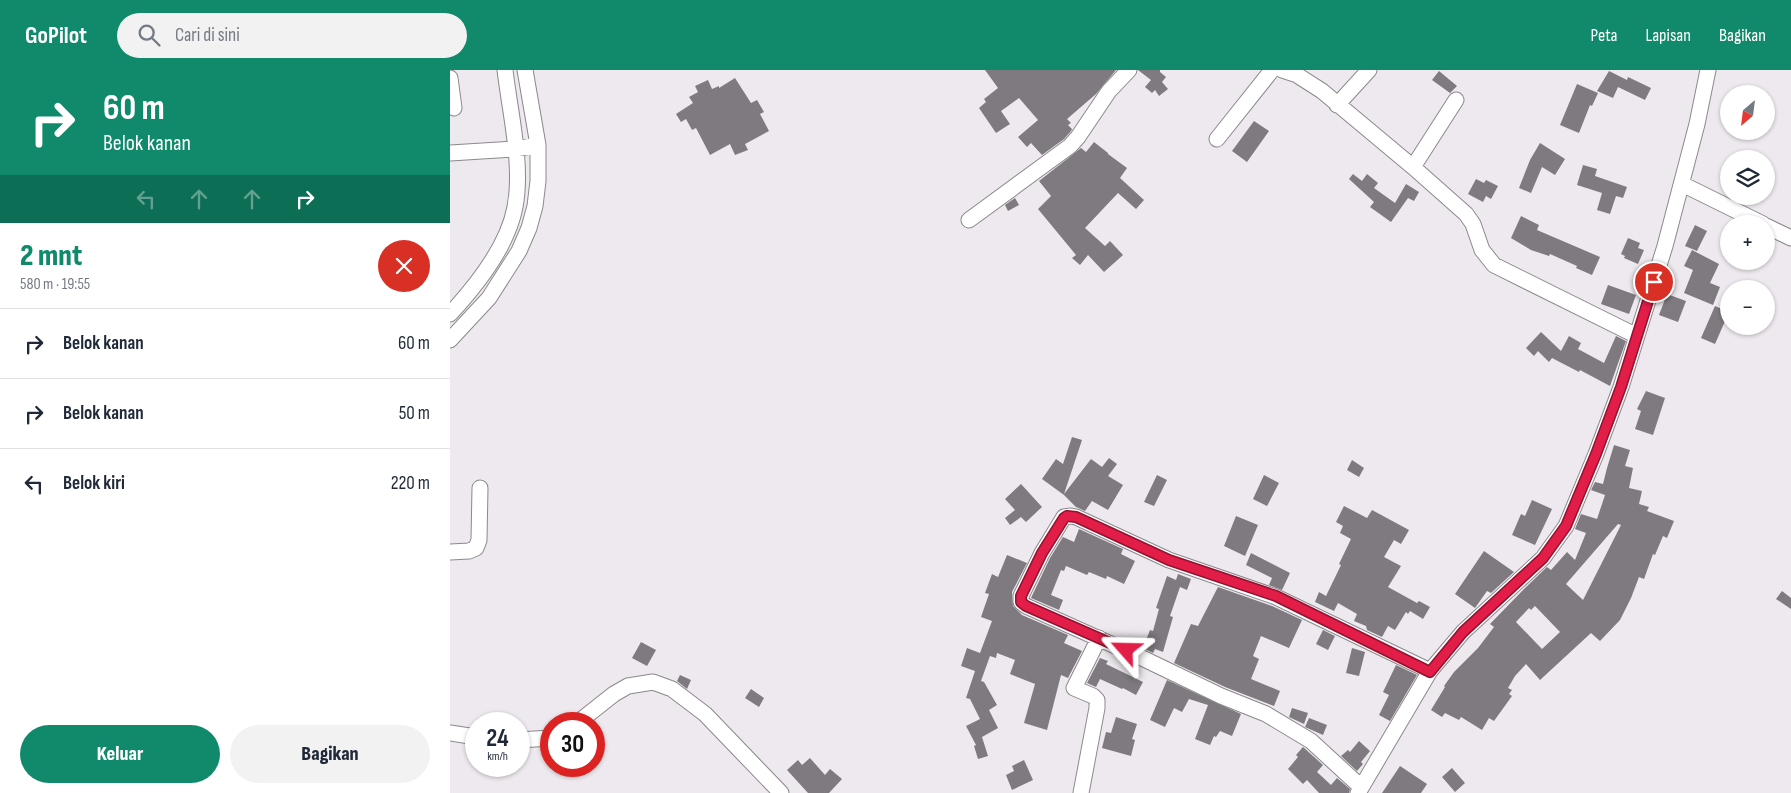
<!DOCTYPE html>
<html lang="id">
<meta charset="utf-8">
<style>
body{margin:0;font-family:"Sofia Sans Condensed",sans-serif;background:#f2f2f3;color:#1f2937;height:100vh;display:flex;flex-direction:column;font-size:19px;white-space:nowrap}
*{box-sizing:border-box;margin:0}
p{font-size:16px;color:#747a83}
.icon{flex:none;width:28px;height:28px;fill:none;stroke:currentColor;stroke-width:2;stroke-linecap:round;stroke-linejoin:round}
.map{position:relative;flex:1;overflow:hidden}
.side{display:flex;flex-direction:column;background:#fff;width:450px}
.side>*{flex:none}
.guide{background:#118a6c;color:#fff;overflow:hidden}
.needle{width:32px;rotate:208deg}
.fabs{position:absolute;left:1270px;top:15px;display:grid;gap:10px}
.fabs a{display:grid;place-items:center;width:55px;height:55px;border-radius:50%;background:#fff;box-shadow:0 1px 4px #0004;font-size:25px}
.speed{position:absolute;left:15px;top:642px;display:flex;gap:10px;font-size:25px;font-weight:700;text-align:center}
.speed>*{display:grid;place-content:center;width:65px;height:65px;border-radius:50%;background:#fff;box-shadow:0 1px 4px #0004;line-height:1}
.speed small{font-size:12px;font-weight:400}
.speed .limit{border:8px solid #d22;background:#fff;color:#111}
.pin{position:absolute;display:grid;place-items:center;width:42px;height:42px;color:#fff;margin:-21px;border:2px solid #fff;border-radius:50%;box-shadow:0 1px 5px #0007}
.me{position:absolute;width:55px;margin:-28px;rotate:295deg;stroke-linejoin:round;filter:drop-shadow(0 0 4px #0008)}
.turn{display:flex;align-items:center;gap:18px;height:105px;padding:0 20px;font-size:22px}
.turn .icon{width:65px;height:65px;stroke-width:2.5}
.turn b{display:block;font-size:35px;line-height:42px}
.lanes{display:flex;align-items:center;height:48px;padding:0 20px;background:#0003;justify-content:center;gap:25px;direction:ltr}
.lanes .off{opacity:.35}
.round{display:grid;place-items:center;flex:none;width:52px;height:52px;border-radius:26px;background:#f2f2f3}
.head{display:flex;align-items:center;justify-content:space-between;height:85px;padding:0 20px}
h1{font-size:30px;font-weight:800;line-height:38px;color:#118a6c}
.cta{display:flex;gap:10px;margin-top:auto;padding:10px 20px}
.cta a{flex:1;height:58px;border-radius:30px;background:#118a6c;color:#fff;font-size:20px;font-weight:800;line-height:58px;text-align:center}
.cta a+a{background:#f2f2f3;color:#1f2937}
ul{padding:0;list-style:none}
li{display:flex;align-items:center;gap:15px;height:70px;padding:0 20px;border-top:1px solid #e0e1e3}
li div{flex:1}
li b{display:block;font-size:19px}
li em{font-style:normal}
header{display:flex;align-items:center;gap:30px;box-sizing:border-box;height:70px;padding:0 25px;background:#118a6c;color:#fff}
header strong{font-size:24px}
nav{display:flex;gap:28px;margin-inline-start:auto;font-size:18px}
.search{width:350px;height:45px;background:#f2f2f3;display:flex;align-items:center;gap:12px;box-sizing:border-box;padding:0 18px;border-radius:28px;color:#747a83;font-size:19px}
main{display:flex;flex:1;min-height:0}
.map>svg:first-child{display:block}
.building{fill:#7e7a7f;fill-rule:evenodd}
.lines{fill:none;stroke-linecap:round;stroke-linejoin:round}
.minor-casing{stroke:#8c888d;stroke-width:17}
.minor{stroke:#fff;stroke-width:15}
.route-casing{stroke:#92132f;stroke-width:12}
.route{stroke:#e11d48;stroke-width:9}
</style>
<header>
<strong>GoPilot</strong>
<div class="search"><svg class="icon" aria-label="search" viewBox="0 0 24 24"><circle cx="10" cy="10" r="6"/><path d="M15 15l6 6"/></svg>Cari di sini</div>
<nav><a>Peta</a><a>Lapisan</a><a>Bagikan</a></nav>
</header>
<main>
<section class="side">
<div class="guide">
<div class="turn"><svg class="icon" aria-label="right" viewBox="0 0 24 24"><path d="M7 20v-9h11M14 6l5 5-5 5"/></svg><div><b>60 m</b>Belok kanan</div></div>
<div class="lanes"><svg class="icon off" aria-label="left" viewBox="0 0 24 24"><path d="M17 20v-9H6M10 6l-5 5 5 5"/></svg><svg class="icon off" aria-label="ahead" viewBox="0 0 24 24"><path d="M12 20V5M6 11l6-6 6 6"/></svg><svg class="icon off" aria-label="ahead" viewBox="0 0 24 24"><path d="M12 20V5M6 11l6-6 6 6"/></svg><svg class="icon" aria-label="right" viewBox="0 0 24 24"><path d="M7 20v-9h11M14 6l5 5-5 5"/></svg></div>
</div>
<div class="head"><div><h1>2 mnt</h1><p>580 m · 19:55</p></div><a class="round" style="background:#d93025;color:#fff"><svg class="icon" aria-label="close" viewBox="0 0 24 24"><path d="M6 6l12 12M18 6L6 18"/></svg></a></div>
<ul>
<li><svg class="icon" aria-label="right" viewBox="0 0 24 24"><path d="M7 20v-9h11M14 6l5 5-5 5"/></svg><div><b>Belok kanan</b></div><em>60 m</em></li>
<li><svg class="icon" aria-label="right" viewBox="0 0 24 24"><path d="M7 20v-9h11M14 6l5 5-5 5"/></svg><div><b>Belok kanan</b></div><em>50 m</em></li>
<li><svg class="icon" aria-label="left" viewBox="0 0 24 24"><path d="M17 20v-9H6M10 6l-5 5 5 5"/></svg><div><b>Belok kiri</b></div><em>220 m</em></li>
</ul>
<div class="cta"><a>Keluar</a><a>Bagikan</a></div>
</section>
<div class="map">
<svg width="1341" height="723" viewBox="0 0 1341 723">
<rect width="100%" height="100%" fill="#ede9ee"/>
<path class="building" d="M 535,0 L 666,0 L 646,24 L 617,49 L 621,53 L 618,55 L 622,59 L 621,61 L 614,69 L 592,85 L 581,73 L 577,77 L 568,67 L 588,50 L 569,28 L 551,41 L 560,54 L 546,63 L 529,38 L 536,32 L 534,29 L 548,18 Z
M 688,0 L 710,0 L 710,2 L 716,7 L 712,12 L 718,19 L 709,26 L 705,20 L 702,23 L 695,17 L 701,10 Z
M 989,1 L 1007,16 L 1000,23 L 982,10 Z
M 1159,1 L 1177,10 L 1178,7 L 1201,18 L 1195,30 L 1168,17 L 1163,28 L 1147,21 Z
M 285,8 L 301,33 L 307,30 L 314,42 L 310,44 L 319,61 L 295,74 L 298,80 L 285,85 L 280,74 L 260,85 L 246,58 L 242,60 L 236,49 L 231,52 L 226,44 L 243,33 L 239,27 L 248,22 L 245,16 L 258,10 L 262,19 L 269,16 L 269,18 Z
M 1127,14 L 1148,23 L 1142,36 L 1140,35 L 1129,63 L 1110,55 Z
M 804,51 L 819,61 L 797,92 L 782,81 Z
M 644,72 L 658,83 L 658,84 L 677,98 L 670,108 L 694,130 L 686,139 L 668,123 L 635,158 L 655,176 L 660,171 L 673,185 L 654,202 L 638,185 L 630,195 L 622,188 L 626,185 L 588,139 L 601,126 L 589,111 L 631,78 L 636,82 Z
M 1090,73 L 1115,89 L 1105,105 L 1092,97 L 1081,123 L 1069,118 L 1080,90 Z
M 1133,95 L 1147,99 L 1145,106 L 1177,117 L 1173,128 L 1166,126 L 1160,144 L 1147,140 L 1152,123 L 1127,115 Z
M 903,104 L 912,111 L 917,104 L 928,113 L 924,118 L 945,133 L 956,114 L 969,122 L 964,131 L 958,128 L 941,152 L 920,137 L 924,132 L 899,109 Z
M 1026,109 L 1034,113 L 1036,110 L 1048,116 L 1041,129 L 1036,126 L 1033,132 L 1018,124 Z
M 565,128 L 569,135 L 558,141 L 555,135 Z
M 1071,146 L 1089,155 L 1087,160 L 1150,187 L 1142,205 L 1126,198 L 1127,196 L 1100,184 L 1099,186 L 1081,180 L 1061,168 Z
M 1245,155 L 1257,161 L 1247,181 L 1235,176 Z
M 1178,168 L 1190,173 L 1188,178 L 1194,180 L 1188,194 L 1174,188 L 1175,186 L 1171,184 Z
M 1242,180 L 1269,194 L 1260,213 L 1270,217 L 1263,235 L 1234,223 L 1243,200 L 1234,196 Z
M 1158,215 L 1186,225 L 1179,244 L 1151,234 Z
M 1217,224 L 1236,231 L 1228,252 L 1209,245 Z
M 1265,236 L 1279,242 L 1265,274 L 1251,268 Z
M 1091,262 L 1111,281 L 1119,266 L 1131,273 L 1128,279 L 1154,293 L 1166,266 L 1176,271 L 1160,316 L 1130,300 L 1129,302 L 1102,288 L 1099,292 L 1088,281 L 1084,286 L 1076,278 Z
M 1196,321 L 1215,328 L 1203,365 L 1185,359 L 1191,341 L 1187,339 Z
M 622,367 L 632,370 L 614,424 L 641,389 L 652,397 L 659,388 L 667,394 L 658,406 L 673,415 L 658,440 L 642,431 L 635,441 L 626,437 L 614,425 L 592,409 L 606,389 L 613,394 Z
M 1164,375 L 1180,380 L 1175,396 L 1183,398 L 1179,418 L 1192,421 L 1189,434 L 1199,437 L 1197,441 L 1224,451 L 1217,468 L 1213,466 L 1205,485 L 1203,484 L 1194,509 L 1189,507 L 1181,528 L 1170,550 L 1150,571 L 1141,563 L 1090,610 L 1076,594 L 1065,606 L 1058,618 L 1062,620 L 1059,624 L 1062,626 L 1044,651 L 1039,648 L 1032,660 L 1011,647 L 1009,650 L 995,643 L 992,647 L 981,640 L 995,617 L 994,616 L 1004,602 L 1028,578 L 1044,557 L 1040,554 L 1074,519 L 1097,497 L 1101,500 L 1117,482 L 1125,490 L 1136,463 L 1125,459 L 1131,444 L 1147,449 L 1155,425 L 1141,420 L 1145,412 L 1153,414 L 1157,398 ZM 1168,454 L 1171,455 L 1133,530 L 1116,514 ZM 1085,536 L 1110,562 L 1092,579 L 1066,552 L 1079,538 L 1081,540 Z
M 902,390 L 914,398 L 909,407 L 897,400 Z
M 707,405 L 717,410 L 704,436 L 694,432 Z
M 814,405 L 829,413 L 817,436 L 803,429 Z
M 571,414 L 592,437 L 576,452 L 571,447 L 560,455 L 555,448 L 565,440 L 555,429 Z
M 1082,430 L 1102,439 L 1085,475 L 1062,465 L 1071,444 L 1075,446 Z
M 894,436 L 917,448 L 922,440 L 959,460 L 951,474 L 944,470 L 934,487 L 951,496 L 938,517 L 967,533 L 969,531 L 980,537 L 973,549 L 960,541 L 958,544 L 956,542 L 945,560 L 938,556 L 932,567 L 917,560 L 916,556 L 904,551 L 907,544 L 888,533 L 884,541 L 865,532 L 869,522 L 876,526 L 891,495 L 889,494 L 901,469 L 890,463 L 893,456 L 886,452 Z
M 786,446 L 808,455 L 795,486 L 774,476 Z
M 629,459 L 673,479 L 671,484 L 685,491 L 674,514 L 657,506 L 656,509 L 639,502 L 637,505 L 616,496 L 614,501 L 611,500 L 601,525 L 613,530 L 609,540 L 581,528 L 600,488 L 613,467 L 624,472 Z
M 1034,481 L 1064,502 L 1041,523 L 1037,521 L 1025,538 L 1005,524 Z
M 801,483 L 840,503 L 832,520 L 819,515 L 822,508 L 796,495 Z
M 557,485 L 577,493 L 562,522 L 563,536 L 572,545 L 618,565 L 614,573 L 632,581 L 618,608 L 611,605 L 597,660 L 574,653 L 585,614 L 560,604 L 565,590 L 547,583 L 546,588 L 540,586 L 531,611 L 534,612 L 547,635 L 539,640 L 548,658 L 532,667 L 538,686 L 528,689 L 524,676 L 526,675 L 516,656 L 530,649 L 520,629 L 516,628 L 525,601 L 511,596 L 517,578 L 530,583 L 542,551 L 531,547 L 539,524 L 535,523 L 542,504 L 548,507 Z
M 728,504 L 741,509 L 737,520 L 730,517 L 720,546 L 723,547 L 713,582 L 705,579 L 703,583 L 693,578 L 700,560 L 703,561 L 709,539 L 706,538 L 717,506 L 726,510 Z
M 768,517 L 822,536 L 852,550 L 839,578 L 811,566 L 803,586 L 809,589 L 801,609 L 830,621 L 824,636 L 775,617 L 724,593 L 741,554 L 748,556 Z
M 1332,521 L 1341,528 L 1341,539 L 1326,529 Z
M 873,560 L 885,566 L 878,580 L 866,574 Z
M 191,572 L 206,580 L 197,596 L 182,588 Z
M 902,578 L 915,582 L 909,606 L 896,603 Z
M 650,588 L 658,591 L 656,594 L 693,612 L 686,625 L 673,618 L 672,619 L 650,609 L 646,617 L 637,613 Z
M 946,595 L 967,605 L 940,651 L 929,645 L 939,625 L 933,622 Z
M 230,605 L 241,610 L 237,619 L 227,611 Z
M 717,610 L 791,644 L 782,666 L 770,661 L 766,667 L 764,666 L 760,675 L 745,669 L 758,635 L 739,629 L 732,642 L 724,638 L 715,657 L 700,650 Z
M 301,619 L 314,628 L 309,637 L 295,628 Z
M 842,638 L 858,643 L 854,654 L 839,647 Z
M 666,647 L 687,654 L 682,669 L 685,670 L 681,686 L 652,678 L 656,662 L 661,663 Z
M 859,648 L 877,655 L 873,665 L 855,657 Z
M 909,671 L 920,681 L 911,692 L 913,694 L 907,701 L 891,686 L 898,680 L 900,682 Z
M 853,677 L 873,695 L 867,702 L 881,715 L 887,708 L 900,719 L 899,723 L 869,723 L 857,710 L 853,714 L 838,699 L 848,687 L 846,685 Z
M 360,688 L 375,705 L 380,699 L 392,709 L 379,723 L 358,723 L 337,700 L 348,690 L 352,695 Z
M 574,690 L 583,710 L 562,720 L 556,705 L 564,701 L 562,696 Z
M 950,696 L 977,714 L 971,723 L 932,723 Z
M 1002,698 L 1015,713 L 1005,722 L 992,707 Z"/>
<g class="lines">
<g class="minor-casing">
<path id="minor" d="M 832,0 L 847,5 L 872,21 L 963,97 L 1016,144 L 1023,154 L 1032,180 L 1044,195 L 1187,266
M 0,8 L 4,38
M 887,35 L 919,0
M 767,69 L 822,0
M 0,83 L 65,79 L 88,75
M 963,97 L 1006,30
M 1232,114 L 1313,154
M 519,150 L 620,76 L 628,67 L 659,21 L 679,0
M 1316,156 L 1341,168
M 0,244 C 26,216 58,175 65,137 C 73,95 60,43 55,0
M 0,270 L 39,228 L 69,181 L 79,158 L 85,136 L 88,111 L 88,75 L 75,0
M 0,482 L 19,481 L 26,478 L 29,470 L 30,418
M 126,654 L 164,624 L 178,616 L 203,612 L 222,619 L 255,644 L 331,723
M 0,663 L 26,667
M 69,670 L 101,668
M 911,717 L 861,671 L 816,644 L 771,626 L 690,587 L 576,536 L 571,532 L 571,526 L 592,483 L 614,447 L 621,446 L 626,447 L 719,490 L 826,527 L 980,601
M 631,723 L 647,638 L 647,630 L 643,626 L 624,618 L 649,568
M 908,723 L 980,601 L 1013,562 L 1093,488 L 1116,456 L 1146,384 L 1171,317 L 1215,176 L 1247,54 L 1258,0"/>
</g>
<use href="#minor" class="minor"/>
</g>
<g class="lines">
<g class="route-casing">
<path id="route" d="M 676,580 L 576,536 L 571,532 L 571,526 L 592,483 L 614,448 L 617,446 L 626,447 L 719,490 L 826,526 L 980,602 L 1013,562 L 1093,488 L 1116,456 L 1146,384 L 1171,317 L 1204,212"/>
</g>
<use href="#route" class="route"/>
</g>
</svg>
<div class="fabs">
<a><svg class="needle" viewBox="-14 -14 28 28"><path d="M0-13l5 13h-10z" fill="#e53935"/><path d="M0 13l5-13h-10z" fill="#747a83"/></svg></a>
<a><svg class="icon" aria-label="layers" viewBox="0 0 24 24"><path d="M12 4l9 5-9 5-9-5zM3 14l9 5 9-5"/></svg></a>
<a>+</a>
<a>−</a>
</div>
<div class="speed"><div>24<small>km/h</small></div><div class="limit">30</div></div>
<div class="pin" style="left:1204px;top:212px;background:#d93025"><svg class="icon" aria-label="arrive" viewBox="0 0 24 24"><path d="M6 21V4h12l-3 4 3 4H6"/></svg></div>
<svg class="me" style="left:676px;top:580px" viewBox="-20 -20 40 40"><path d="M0-17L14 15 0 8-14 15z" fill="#e11d48" stroke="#fff" stroke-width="4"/></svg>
</div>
</main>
